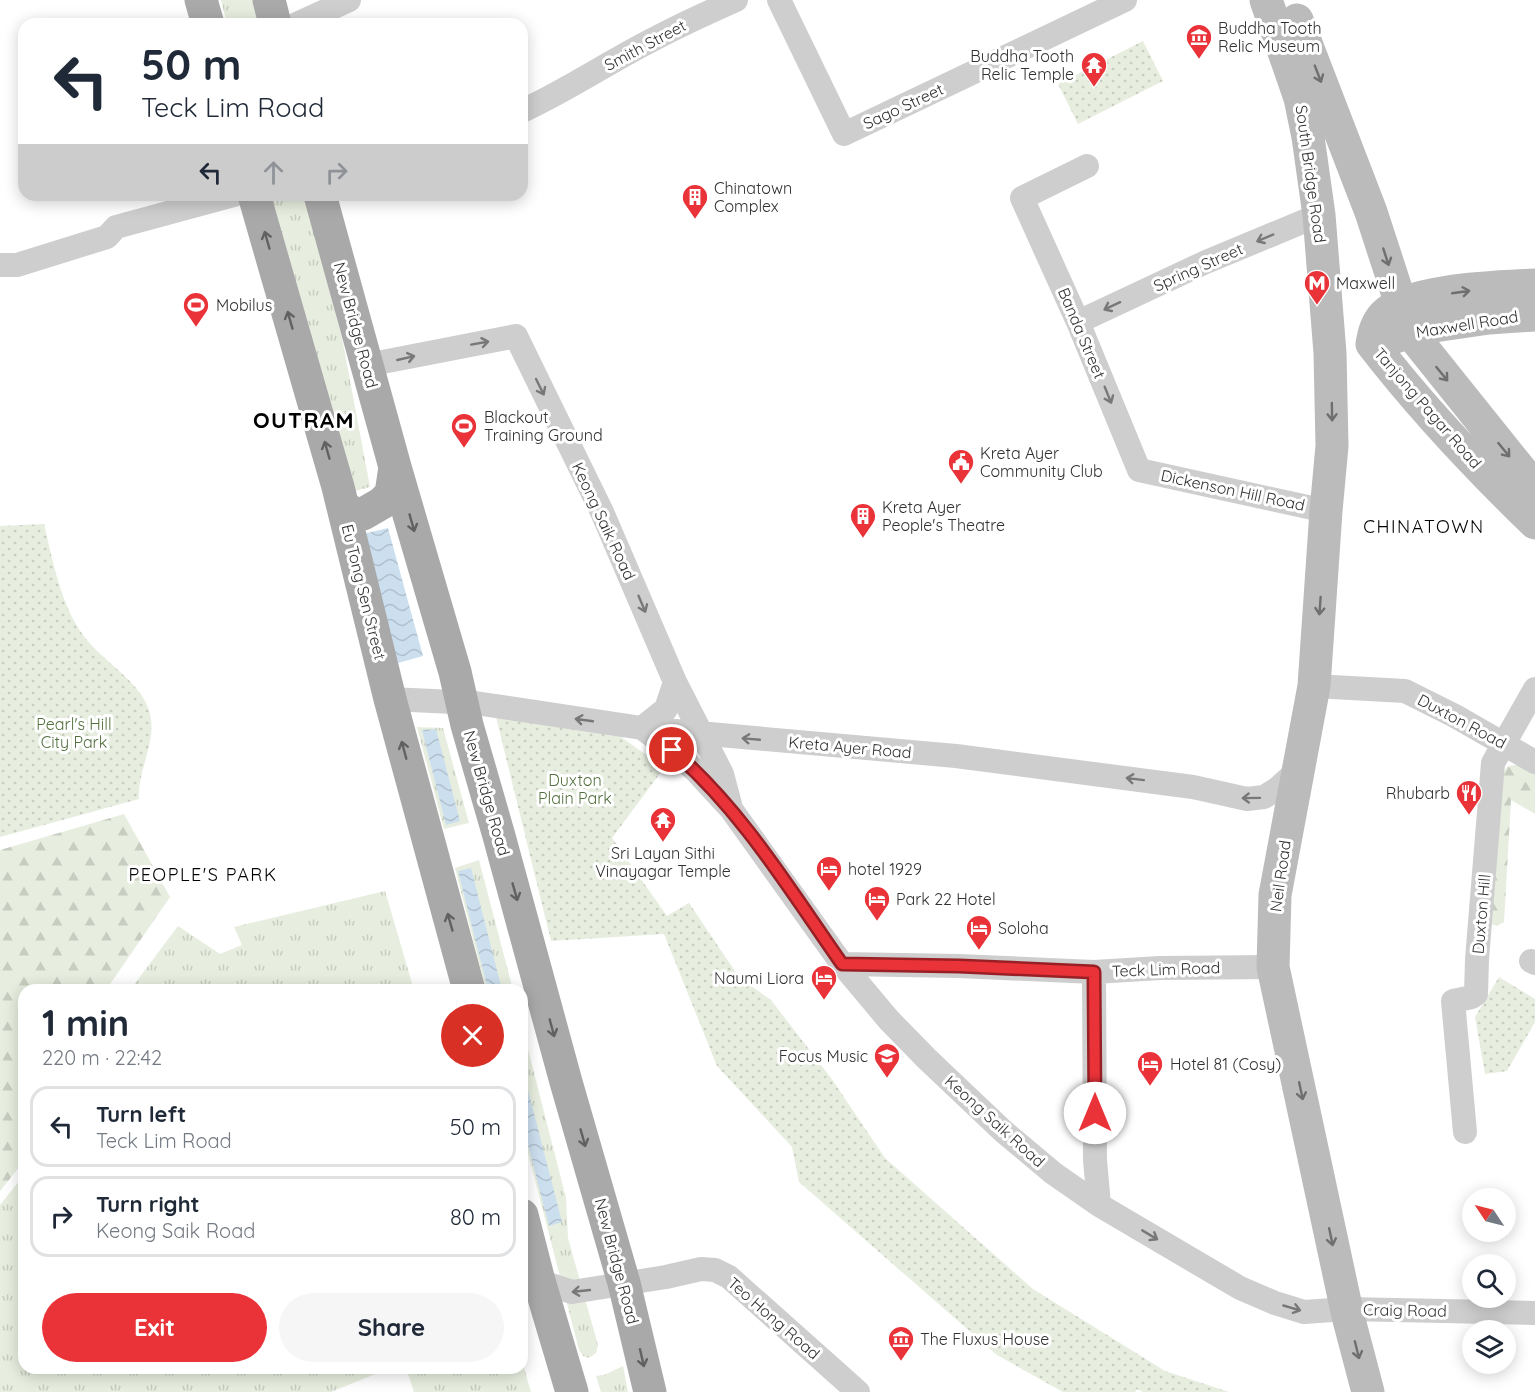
<!DOCTYPE html>
<meta charset="utf-8">
<style>
body{margin:0;font-family:Quicksand,sans-serif;background:#f6f6f7;color:#1f2937;height:100vh;display:flex;flex-direction:column;font-size:22px;white-space:nowrap}
*{box-sizing:border-box;margin:0}
p{font-size:20px;color:#747a83}
.icon{flex:none;width:33px;height:33px;fill:none;stroke:currentColor;stroke-width:2;stroke-linecap:round;stroke-linejoin:round}
.map{position:relative;flex:1;overflow:hidden}
.panel{position:absolute;left:18px;top:984px;width:510px;height:390px;display:flex;flex-direction:column;background:#fff;border-radius:18px;box-shadow:0 3px 15px #0003}
.panel>*{flex:none}
.hud{position:absolute;left:18px;top:18px;width:510px;height:183px;border-radius:18px;box-shadow:0 3px 15px #0003;background:#fff;color:#1f2937;overflow:hidden}
.needle{width:39px;rotate:305deg}
.tools{position:absolute;left:1462px;top:1188px;display:grid;gap:12px}
.tools a{display:grid;place-items:center;width:54px;height:54px;border-radius:50%;background:#fff;box-shadow:0 3px 15px #0003;font-size:30px}
.pin{position:absolute;display:grid;place-items:center;width:51px;height:51px;color:#fff;margin:-26px;border:3px solid #fff;border-radius:50%;box-shadow:0 2px 6px #0007}
.me{position:absolute;width:66px;margin:-33px;rotate:0deg;stroke-linejoin:round;filter:drop-shadow(0 0 4px #0008)}
.turn{display:flex;align-items:center;gap:21px;height:126px;padding:0 24px;font-size:27px}
.turn .icon{width:78px;height:78px;stroke-width:2.5}
.turn b{display:block;font-size:42px;line-height:51px}
.lanes{display:flex;align-items:center;height:57px;padding:0 24px;background:#0003;justify-content:center;gap:30px;direction:ltr}
.lanes .off{opacity:.35}
.round{display:grid;place-items:center;flex:none;width:63px;height:63px;border-radius:32px;background:#f6f6f7}
.head{display:flex;align-items:center;justify-content:space-between;height:102px;padding:0 24px}
h1{font-size:36px;font-weight:800;line-height:45px}
.action{display:flex;gap:12px;margin-top:auto;padding:12px 24px}
.action a{flex:1;height:69px;border-radius:36px;background:#ea3239;color:#fff;font-size:24px;font-weight:800;line-height:69px;text-align:center}
.action a+a{background:#f6f6f7;color:#1f2937}
ul{padding:0;list-style:none}
li{display:flex;align-items:center;gap:18px;height:81px;margin:0 12px 9px;padding:0 12px;border:3px solid #e0e1e3;border-radius:18px}
li div{flex:1}
li b{display:block;font-size:22px}
li em{font-style:normal}
.map>svg:first-child{display:block}
.grass{fill:url(#grass-tufts)}
.forest{fill:url(#forest-firs)}
.park{fill:url(#park-dots)}
.water{fill:url(#water-waves)}
.lines{fill:none;stroke-linecap:round;stroke-linejoin:round}
.street{stroke:#cecece;stroke-width:24}
.secondary{stroke:#bbb;stroke-width:33}
.primary{stroke:#a9a9a9;stroke-width:33}
.oneway{stroke:#6f6f6f}
.oneway2{stroke:#787878}
.oneway3{stroke:#616161}
.route-casing{stroke:#982025;stroke-width:15}
.route{stroke:#ea3239;stroke-width:10}
.labels{text-anchor:middle;stroke-width:6;stroke-linejoin:round;paint-order:stroke}
.poi-label{font-size:16px;fill:#313131;stroke:#fff;text-anchor:start}
.street-label{font-size:16px;fill:#313131;stroke:#fff}
.park-label{font-size:16px;fill:#526f3d;stroke:#fff}
.neighbourhood-label{font-size:18px;letter-spacing:1.5px;fill:#000;stroke:#fff}
.district-label{font-size:22px;font-weight:bold;letter-spacing:1.5px;fill:#000;stroke:#fff}
</style>
<div class="map">
<svg width="1535" height="1392" viewBox="0 0 1535 1392">
<defs>
<pattern id="grass-tufts" width="24" height="20" patternUnits="userSpaceOnUse" patternTransform="scale(1.5)"><rect width="24" height="20" fill="#e7eedf"/><path d="M3 7l-1-3M5 7V3M7 7l1-3M15 17l-1-3M17 17v-4M19 17l1-3" fill="none" stroke="#c7cdc0"/></pattern>
<pattern id="forest-firs" width="22" height="20" patternUnits="userSpaceOnUse" patternTransform="scale(1.5)"><rect width="22" height="20" fill="#e7eedf"/><path d="M5 1l3.5 6h-7zM16 11l3.5 6h-7z" fill="#c7cdc0"/></pattern>
<pattern id="park-dots" width="8" height="8" patternUnits="userSpaceOnUse" patternTransform="scale(1.5)"><rect width="8" height="8" fill="#e7eedf"/><path d="M2 2h.1M6 6h.1" fill="none" stroke="#c7cdc0" stroke-width="1.8" stroke-linecap="round"/></pattern>
<pattern id="water-waves" width="16" height="10" patternUnits="userSpaceOnUse" patternTransform="scale(1.5)"><rect width="16" height="10" fill="#ccdfee"/><path d="M0 5q4-4 8 0t8 0" fill="none" stroke="#b0c0cd"/></pattern>
</defs>
<rect width="100%" height="100%" fill="#fff"/>
<path class="grass" d="M 221,0 L 253,0 L 259,24 L 227,24 Z
M 271,195 L 304,195 L 342,338 L 370,487 L 348,493 Z
M 417,727 L 443,728 L 469,823 L 444,829 Z
M 479,860 L 513,990 L 486,990 L 455,868 Z
M 385,891 L 414,990 L 130,990 L 178,926 L 220,954 L 242,945 L 234,927 Z
M 522,1026 L 566,1198 L 568,1238 L 598,1345 L 596,1353 L 589,1358 L 583,1356 L 579,1350 L 522,1130 Z
M 24,1175 L 24,1368 L 390,1368 L 331,1392 L 0,1392 L 0,1205 Z
M 522,1361 L 531,1392 L 414,1392 L 406,1368 L 522,1368 Z
M 623,1366 L 628,1392 L 601,1392 L 596,1376 L 604,1375 Z"/>
<path class="forest" d="M 1521,764 L 1535,773 L 1535,814 L 1511,800 L 1504,922 L 1497,926 L 1492,924 L 1498,780 L 1508,766 Z
M 124,814 L 170,897 L 106,990 L 24,990 L 24,1161 L 0,1191 L 0,850 Z"/>
<path class="park" d="M 1143,41 L 1163,81 L 1078,124 L 1058,84 Z
M 44,524 C 53,561 60,603 83,635 C 102,662 143,682 150,714 C 157,742 137,771 139,799 L 0,837 L 0,526 Z
M 496,717 L 620,736 L 664,768 L 612,838 L 667,916 L 689,903 L 739,977 L 771,1000 L 831,1078 L 885,1158 L 1033,1289 L 1165,1371 L 1229,1392 L 1143,1392 L 1137,1389 L 1135,1392 L 1063,1392 L 997,1355 L 799,1182 L 792,1147 L 717,1066 L 664,934 L 551,941 Z
M 1499,977 L 1535,999 L 1535,1022 L 1507,1071 L 1485,1074 L 1475,1017 Z"/>
<path class="water" d="M 388,528 L 423,656 L 398,663 L 363,534 Z
M 436,729 L 460,821 L 446,825 L 422,730 Z
M 471,868 L 502,990 L 488,990 L 458,871 Z
M 522,1067 L 562,1222 L 549,1226 L 522,1122 Z"/>
<g class="lines">
<path class="street" d="M 779,0 L 844,134 L 1125,0
M 297,24 L 349,0
M 522,111 C 568,90 610,61 656,38 C 682,24 709,12 736,0
M 1087,166 L 1022,198 L 1078,322 L 1139,470 L 1326,511
M 0,265 L 17,265 L 107,237 L 116,227 L 234,195
M 1078,322 L 1206,262 L 1319,215
M 367,365 L 516,336 L 602,512 L 675,682 L 722,774 L 730,804
M 1314,686 L 1405,691 L 1455,716 L 1535,762
M 390,699 L 475,703 L 642,728 L 956,756 L 1193,787 L 1247,799 L 1264,797 L 1277,789 L 1299,769
M 642,728 L 672,750 L 696,771 L 731,809 L 842,964 L 888,1019 L 927,1059 L 1003,1131 L 1053,1173 L 1099,1205 L 1240,1288 L 1275,1303 L 1304,1312 L 1347,1309 L 1535,1313
M 642,728 L 666,709 L 675,682
M 1531,961 L 1535,963
M 842,964 L 959,966 L 1094,972 L 1160,968 L 1273,967
M 1094,972 L 1095,1160 L 1099,1205
M 1465,1132 L 1453,1001 L 1472,997 L 1476,994 L 1477,959 L 1493,763 L 1535,689
M 539,1281 L 572,1292 L 666,1277 L 701,1269 L 715,1270 L 729,1277 L 858,1392"/>
<path class="secondary" d="M 1266,0 L 1300,98 L 1308,137 L 1319,215 L 1330,353 L 1332,446 L 1326,511 L 1314,686 L 1275,895 L 1273,967 L 1348,1316 L 1368,1392
M 1297,20 L 1371,212 L 1397,292 L 1404,302 L 1410,332 L 1535,488
M 1535,285 C 1500,287 1407,289 1384,315 C 1376,324 1374,333 1372,344 C 1420,406 1478,468 1535,523
M 1392,338 L 1427,327 L 1489,318 L 1535,315"/>
<path class="primary" d="M 201,0 L 208,24
M 269,0 L 275,24
M 254,195 L 338,487 L 390,699 L 469,990
M 320,195 L 395,467 L 455,672 L 467,725 L 499,836 L 566,1082 L 624,1283 L 650,1392
M 343,506 L 353,513 L 363,514 L 382,503 L 391,494 L 395,467
M 522,1215 L 539,1281 L 572,1392"/>
</g>
<defs><path id="oneway-shaft" d="M-6 0H5M1.5-3L5.5 0L1.5 3" fill="none" stroke-width="1.6" stroke-linecap="round" stroke-linejoin="round" transform="scale(1.5)"/></defs>
<g class="oneway">
<use href="#oneway-shaft" transform="translate(1318 74) rotate(69)"/>
<use href="#oneway-shaft" transform="translate(1386 257) rotate(72)"/>
<use href="#oneway-shaft" transform="translate(1461 292) rotate(-8)"/>
<use href="#oneway-shaft" transform="translate(1442 374) rotate(51)"/>
<use href="#oneway-shaft" transform="translate(1332 412) rotate(89)"/>
<use href="#oneway-shaft" transform="translate(1504 450) rotate(51)"/>
<use href="#oneway-shaft" transform="translate(1320 606) rotate(94)"/>
<use href="#oneway-shaft" transform="translate(1301 1091) rotate(78)"/>
<use href="#oneway-shaft" transform="translate(1331 1237) rotate(78)"/>
<use href="#oneway-shaft" transform="translate(1357 1350) rotate(76)"/>
</g>
<g class="oneway2">
<use href="#oneway-shaft" transform="translate(1265 238) rotate(157)"/>
<use href="#oneway-shaft" transform="translate(1112 306) rotate(155)"/>
<use href="#oneway-shaft" transform="translate(480 343) rotate(-10)"/>
<use href="#oneway-shaft" transform="translate(406 358) rotate(-13)"/>
<use href="#oneway-shaft" transform="translate(540 387) rotate(64)"/>
<use href="#oneway-shaft" transform="translate(1108 395) rotate(68)"/>
<use href="#oneway-shaft" transform="translate(642 604) rotate(67)"/>
<use href="#oneway-shaft" transform="translate(584 720) rotate(-172)"/>
<use href="#oneway-shaft" transform="translate(751 739) rotate(-175)"/>
<use href="#oneway-shaft" transform="translate(1135 779) rotate(-173)"/>
<use href="#oneway-shaft" transform="translate(1251 798) rotate(179)"/>
<use href="#oneway-shaft" transform="translate(1150 1235) rotate(31)"/>
<use href="#oneway-shaft" transform="translate(581 1291) rotate(174)"/>
<use href="#oneway-shaft" transform="translate(1292 1308) rotate(16)"/>
</g>
<g class="oneway3">
<use href="#oneway-shaft" transform="translate(267 240) rotate(-106)"/>
<use href="#oneway-shaft" transform="translate(290 320) rotate(-106)"/>
<use href="#oneway-shaft" transform="translate(327 450) rotate(-106)"/>
<use href="#oneway-shaft" transform="translate(412 523) rotate(74)"/>
<use href="#oneway-shaft" transform="translate(404 750) rotate(-105)"/>
<use href="#oneway-shaft" transform="translate(515 892) rotate(74)"/>
<use href="#oneway-shaft" transform="translate(450 922) rotate(-106)"/>
<use href="#oneway-shaft" transform="translate(552 1028) rotate(75)"/>
<use href="#oneway-shaft" transform="translate(583 1138) rotate(74)"/>
<use href="#oneway-shaft" transform="translate(642 1358) rotate(77)"/>
</g>
<g class="lines">
<g class="route-casing">
<path id="route" d="M 672,750 C 742,810 790,890 842,964 L 959,966 L 1094,972 L 1095,1113"/>
</g>
<use href="#route" class="route"/>
</g>
<defs>
<g id="museum-pin" transform="scale(1.35)"><path d="M0 17L-7.5 6A9.5 9.5 0 1 1 7.5 6Z" fill="#ea3239" stroke="#fff"/><path d="M0-6L6-3V-2H-6V-3ZM-5-1h2V3h-2ZM-1-1h2V3h-2ZM3-1h2V3H3ZM-6 4H6V6H-6Z" fill="#fff"/></g>
<g id="temple-pin" transform="scale(1.35)"><path d="M0 17L-7.5 6A9.5 9.5 0 1 1 7.5 6Z" fill="#ea3239" stroke="#fff"/><path d="M0-6L5-2H3V0L6.5 2.5H4V6H1.5V3h-3V6H-4V2.5H-6.5L-3 0V-2H-5Z" fill="#fff"/></g>
<g id="building-pin" transform="scale(1.35)"><path d="M0 17L-7.5 6A9.5 9.5 0 1 1 7.5 6Z" fill="#ea3239" stroke="#fff"/><path d="M-4-6H4V6H1V3H-1V6H-4ZM-2.5-4.3h1.7v1.8h-1.7ZM.8-4.3h1.7v1.8H.8ZM-2.5-1h1.7V.8h-1.7ZM.8-1h1.7V.8H.8Z" fill="#fff"/></g>
<g id="metro-pin" transform="scale(1.35)"><path d="M0 17L-7.5 6A9.5 9.5 0 1 1 7.5 6Z" fill="#ea3239" stroke="#fff"/><path d="M-5.5 5V-5H-3L0 0L3-5H5.5V5H3V-.5L0 4L-3-.5V5Z" fill="#fff"/></g>
<g id="stadium-pin" transform="scale(1.35)"><path d="M0 17L-7.5 6A9.5 9.5 0 1 1 7.5 6Z" fill="#ea3239" stroke="#fff"/><path d="M0-5a6.5 5 0 1 0 0 10a6.5 5 0 1 0 0-10ZM-3.5-1.8h7v3.6h-7Z" fill="#fff"/></g>
<g id="civic-pin" transform="scale(1.35)"><path d="M0 17L-7.5 6A9.5 9.5 0 1 1 7.5 6Z" fill="#ea3239" stroke="#fff"/><path d="M-.6-6.5H3V-4.5H.6V-3L4-1V1h2V6H-6V1h2V-1L-.6-3ZM-1.2 2.5V6h2.4V2.5Z" fill="#fff"/></g>
<g id="restaurant-pin" transform="scale(1.35)"><path d="M0 17L-7.5 6A9.5 9.5 0 1 1 7.5 6Z" fill="#ea3239" stroke="#fff"/><path d="M-5-6h1v4h1v-4h1v4h1v-4h1v5L-1.5 .5V6h-2V.5L-5-1ZM5-6V6H3V1.5H1.5Q1.5-4 5-6Z" fill="#fff"/></g>
<g id="hotel-pin" transform="scale(1.35)"><path d="M0 17L-7.5 6A9.5 9.5 0 1 1 7.5 6Z" fill="#ea3239" stroke="#fff"/><path d="M-6-4.5h1.5V1H6V5H4.5V3h-9V5H-6ZM-4 0a1.8 1.8 0 1 1 3.6 0ZM.5 0V-2.5h3Q6-2.5 6 0Z" fill="#fff"/></g>
<g id="school-pin" transform="scale(1.35)"><path d="M0 17L-7.5 6A9.5 9.5 0 1 1 7.5 6Z" fill="#ea3239" stroke="#fff"/><path d="M0-5L7-2L0 1L-7-2ZM-4 1L0 2.5L4 1V4Q0 6-4 4Z" fill="#fff"/></g>
</defs>
<g fill-rule="evenodd">
<use href="#museum-pin" x="1199" y="37"/>
<use href="#temple-pin" x="1094" y="65"/>
<use href="#building-pin" x="695" y="197"/>
<use href="#metro-pin" x="1317" y="283"/>
<use href="#stadium-pin" x="196" y="305"/>
<use href="#stadium-pin" x="464" y="426"/>
<use href="#civic-pin" x="961" y="462"/>
<use href="#building-pin" x="863" y="516"/>
<use href="#restaurant-pin" x="1469" y="793"/>
<use href="#temple-pin" x="663" y="820"/>
<use href="#hotel-pin" x="829" y="869"/>
<use href="#hotel-pin" x="877" y="899"/>
<use href="#hotel-pin" x="979" y="928"/>
<use href="#hotel-pin" x="824" y="978"/>
<use href="#school-pin" x="887" y="1056"/>
<use href="#hotel-pin" x="1150" y="1064"/>
<use href="#museum-pin" x="901" y="1339"/>
</g>
<g class="labels">
<g class="poi-label">
<text x="1218" y="34">Buddha Tooth<tspan x="1218" dy="18">Relic Museum</tspan></text>
<text x="1074" y="62" text-anchor="end">Buddha Tooth<tspan x="1074" dy="18">Relic Temple</tspan></text>
<text x="714" y="194">Chinatown<tspan x="714" dy="18">Complex</tspan></text>
<text x="1336" y="289">Maxwell</text>
<text x="216" y="311">Mobilus</text>
<text x="484" y="423">Blackout<tspan x="484" dy="18">Training Ground</tspan></text>
<text x="980" y="459">Kreta Ayer<tspan x="980" dy="18">Community Club</tspan></text>
<text x="882" y="513">Kreta Ayer<tspan x="882" dy="18">People's Theatre</tspan></text>
<text x="1450" y="799" text-anchor="end">Rhubarb</text>
<text x="663" y="859" text-anchor="middle">Sri Layan Sithi<tspan x="663" dy="18">Vinayagar Temple</tspan></text>
<text x="848" y="875">hotel 1929</text>
<text x="896" y="905">Park 22 Hotel</text>
<text x="998" y="934">Soloha</text>
<text x="804" y="984" text-anchor="end">Naumi Liora</text>
<text x="868" y="1062" text-anchor="end">Focus Music</text>
<text x="1170" y="1070">Hotel 81 (Cosy)</text>
<text x="920" y="1345">The Fluxus House</text>
</g>
<g class="street-label">
<text transform="translate(645 45) rotate(-28)" y="6">Smith Street</text>
<text transform="translate(903 106) rotate(-25)" y="6">Sago Street</text>
<text transform="translate(1311 174) rotate(82)" y="6">South Bridge Road</text>
<text transform="translate(1198 267) rotate(-24)" y="6">Spring Street</text>
<text transform="translate(1467 324) rotate(-9)" y="6">Maxwell Road</text>
<text transform="translate(356 325) rotate(75)" y="6">New Bridge Road</text>
<text transform="translate(1082 333) rotate(67)" y="6">Banda Street</text>
<text transform="translate(1428 408) rotate(49)" y="6">Tanjong Pagar Road</text>
<text transform="translate(1233 490) rotate(12)" y="6">Dickenson Hill Road</text>
<text transform="translate(604 521) rotate(65)" y="6">Keong Saik Road</text>
<text transform="translate(364 592) rotate(76)" y="6">Eu Tong Sen Street</text>
<text transform="translate(1462 721) rotate(28)" y="6">Duxton Road</text>
<text transform="translate(850 747) rotate(5)" y="6">Kreta Ayer Road</text>
<text transform="translate(487 793) rotate(74)" y="6">New Bridge Road</text>
<text transform="translate(1280 876) rotate(-82)" y="6">Neil Road</text>
<text transform="translate(1481 914) rotate(-85)" y="6">Duxton Hill</text>
<text transform="translate(1166 969) rotate(-2)" y="6">Teck Lim Road</text>
<text transform="translate(995 1121) rotate(42)" y="6">Keong Saik Road</text>
<text transform="translate(617 1261) rotate(75)" y="6">New Bridge Road</text>
<text transform="translate(1405 1310) rotate(1)" y="6">Craig Road</text>
<text transform="translate(774 1318) rotate(41)" y="6">Teo Hong Road</text>
</g>
<g class="park-label">
<text x="74" y="730">Pearl's Hill<tspan x="74" dy="18">City Park</tspan></text>
<text x="575" y="786">Duxton<tspan x="575" dy="18">Plain Park</tspan></text>
</g>
<g class="neighbourhood-label">
<text x="1424" y="533">CHINATOWN</text>
<text x="203" y="881">PEOPLE'S PARK</text>
</g>
<g class="district-label">
<text x="304" y="428">OUTRAM</text>
</g>
</g>
</svg>
<div class="tools">
<a><svg class="needle" viewBox="-14 -14 28 28"><path d="M0-13l5 13h-10z" fill="#e53935"/><path d="M0 13l5-13h-10z" fill="#747a83"/></svg></a>
<a><svg class="icon" aria-label="search" viewBox="0 0 24 24"><circle cx="10" cy="10" r="6"/><path d="M15 15l6 6"/></svg></a>
<a><svg class="icon" aria-label="layers" viewBox="0 0 24 24"><path d="M12 4l9 5-9 5-9-5zM3 14l9 5 9-5"/></svg></a>
</div>
<div class="pin" style="left:672px;top:750px;background:#d93025"><svg class="icon" aria-label="arrive" viewBox="0 0 24 24"><path d="M6 21V4h12l-3 4 3 4H6"/></svg></div>
<svg class="me" style="left:1095px;top:1113px" viewBox="-20 -20 40 40"><circle r="19" fill="#fff"/><path d="M0-13L10 11 0 6-10 11z" fill="#ea3239"/></svg>
<div class="hud">
<div class="turn"><svg class="icon" aria-label="left" viewBox="0 0 24 24"><path d="M17 20v-9H6M10 6l-5 5 5 5"/></svg><div><b>50 m</b>Teck Lim Road</div></div>
<div class="lanes"><svg class="icon" aria-label="left" viewBox="0 0 24 24"><path d="M17 20v-9H6M10 6l-5 5 5 5"/></svg><svg class="icon off" aria-label="ahead" viewBox="0 0 24 24"><path d="M12 20V5M6 11l6-6 6 6"/></svg><svg class="icon off" aria-label="right" viewBox="0 0 24 24"><path d="M7 20v-9h11M14 6l5 5-5 5"/></svg></div>
</div>
<section class="panel">
<div class="head"><div><h1>1 min</h1><p>220 m · 22:42</p></div><a class="round" style="background:#d93025;color:#fff"><svg class="icon" aria-label="close" viewBox="0 0 24 24"><path d="M6 6l12 12M18 6L6 18"/></svg></a></div>
<ul>
<li><svg class="icon" aria-label="left" viewBox="0 0 24 24"><path d="M17 20v-9H6M10 6l-5 5 5 5"/></svg><div><b>Turn left</b><p>Teck Lim Road</p></div><em>50 m</em></li>
<li><svg class="icon" aria-label="right" viewBox="0 0 24 24"><path d="M7 20v-9h11M14 6l5 5-5 5"/></svg><div><b>Turn right</b><p>Keong Saik Road</p></div><em>80 m</em></li>
</ul>
<div class="action"><a>Exit</a><a>Share</a></div>
</section>
</div>
